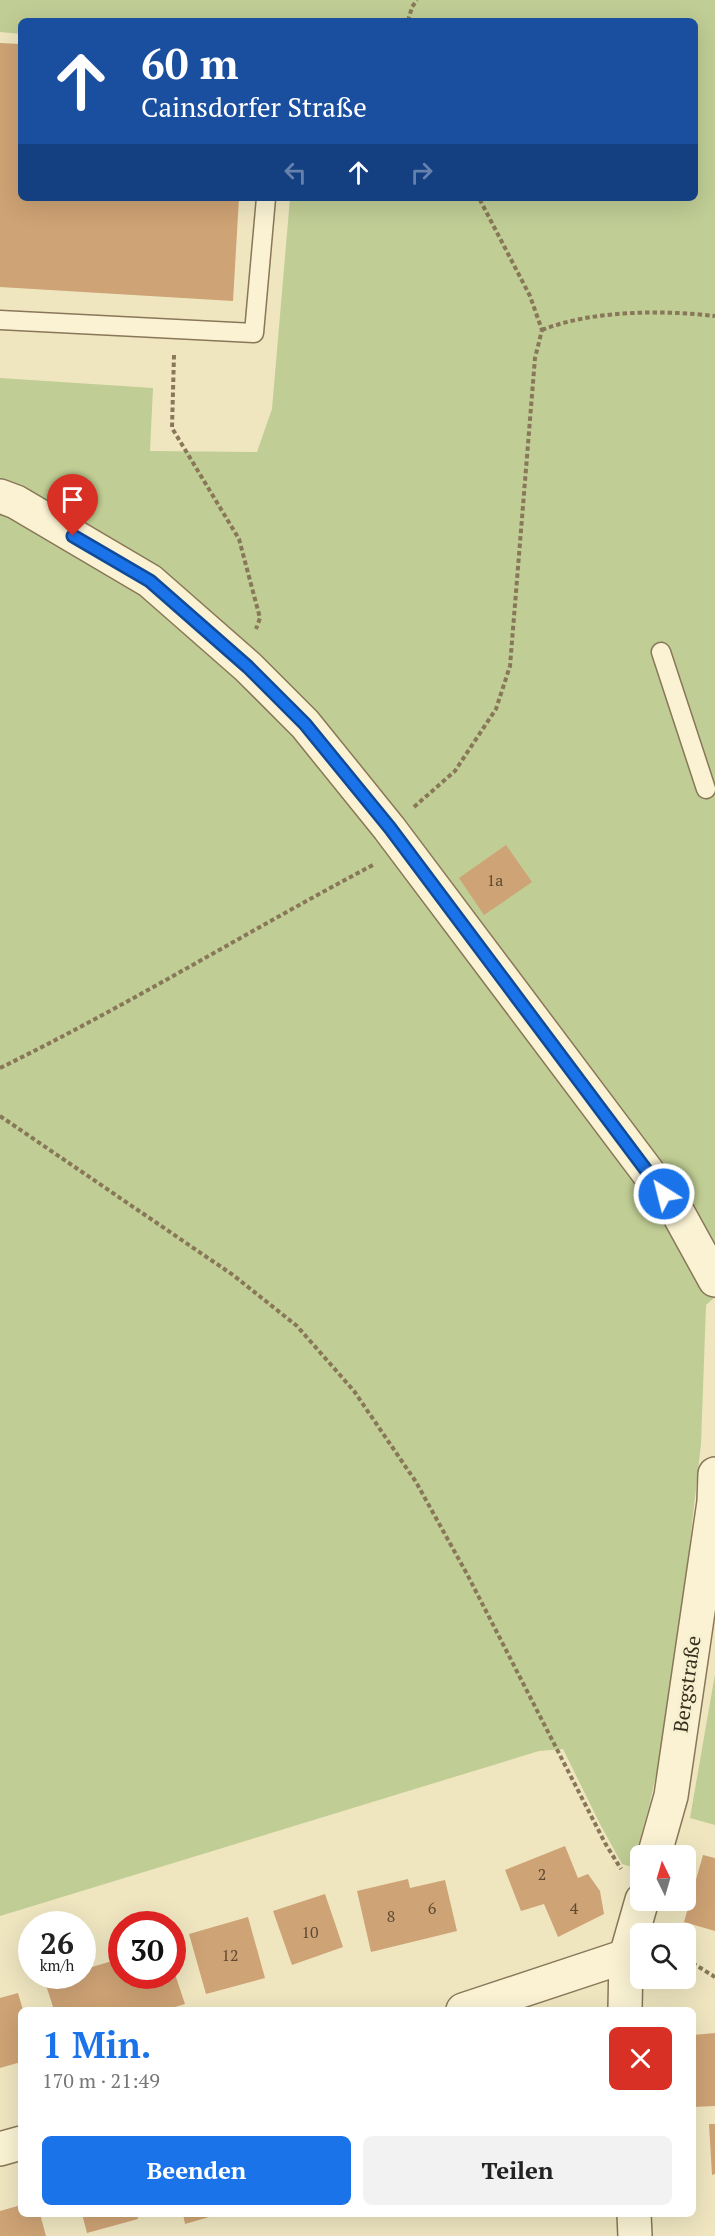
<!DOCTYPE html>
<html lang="de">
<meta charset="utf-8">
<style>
body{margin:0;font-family:"PT Serif",serif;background:#f2f2f2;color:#222;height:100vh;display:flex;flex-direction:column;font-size:22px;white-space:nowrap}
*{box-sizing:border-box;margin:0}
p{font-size:20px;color:#767676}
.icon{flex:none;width:33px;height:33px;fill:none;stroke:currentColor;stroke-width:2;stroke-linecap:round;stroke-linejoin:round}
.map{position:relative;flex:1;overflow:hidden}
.drawer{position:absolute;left:18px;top:2007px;width:678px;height:210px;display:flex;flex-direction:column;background:#fff;border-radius:9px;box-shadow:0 6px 24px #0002}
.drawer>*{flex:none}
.guide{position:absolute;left:18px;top:18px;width:680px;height:183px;border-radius:9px;box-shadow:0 6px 24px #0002;background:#1a4fa0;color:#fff;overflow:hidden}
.needle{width:39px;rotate:355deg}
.buttons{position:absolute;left:630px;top:1845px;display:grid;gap:12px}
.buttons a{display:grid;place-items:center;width:66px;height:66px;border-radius:9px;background:#fff;box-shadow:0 6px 24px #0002;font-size:30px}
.speed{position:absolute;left:18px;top:1911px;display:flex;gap:12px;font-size:30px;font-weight:700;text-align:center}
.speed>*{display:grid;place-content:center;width:78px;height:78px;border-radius:50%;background:#fff;box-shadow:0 6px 24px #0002;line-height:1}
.speed small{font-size:15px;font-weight:400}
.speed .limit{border:9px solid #d22;background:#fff;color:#111}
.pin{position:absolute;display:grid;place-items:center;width:51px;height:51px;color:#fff;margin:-62px -26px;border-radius:50% 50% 50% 0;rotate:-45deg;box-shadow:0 0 6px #0007}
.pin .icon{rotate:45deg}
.me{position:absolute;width:66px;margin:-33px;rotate:324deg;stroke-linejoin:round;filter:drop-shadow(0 0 4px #0008)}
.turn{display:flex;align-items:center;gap:21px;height:126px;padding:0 24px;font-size:27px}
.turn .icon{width:78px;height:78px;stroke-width:2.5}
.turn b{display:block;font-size:42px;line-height:51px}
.lanes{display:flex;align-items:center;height:57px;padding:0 24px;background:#0003;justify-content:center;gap:30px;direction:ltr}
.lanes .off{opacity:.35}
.round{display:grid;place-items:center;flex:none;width:63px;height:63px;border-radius:9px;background:#f2f2f2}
.headline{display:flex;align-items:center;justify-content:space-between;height:102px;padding:0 24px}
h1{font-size:36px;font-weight:700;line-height:45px;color:#1a73e8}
.cta{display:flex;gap:12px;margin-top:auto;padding:12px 24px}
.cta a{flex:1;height:69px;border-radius:9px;background:#1a73e8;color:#fff;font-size:24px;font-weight:700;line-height:69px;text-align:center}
.cta a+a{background:#f2f2f2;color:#222}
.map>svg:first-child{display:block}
.green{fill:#c0cd94}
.building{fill:#cea375}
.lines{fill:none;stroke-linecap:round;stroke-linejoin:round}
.service-casing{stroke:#887758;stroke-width:21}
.minor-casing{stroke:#887758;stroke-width:36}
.path{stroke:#887758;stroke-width:4;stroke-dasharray:4.5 3;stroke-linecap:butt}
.service{stroke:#faf2d3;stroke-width:18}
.minor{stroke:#faf2d3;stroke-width:33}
.route-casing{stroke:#114b97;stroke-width:15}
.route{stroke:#1a73e8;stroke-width:10}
.labels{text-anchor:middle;stroke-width:6;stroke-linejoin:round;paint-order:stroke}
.number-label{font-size:16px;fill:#5e4a32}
.street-label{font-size:20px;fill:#382c1c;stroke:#f6efd0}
</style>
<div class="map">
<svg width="715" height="2236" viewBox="0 0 715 2236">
<rect width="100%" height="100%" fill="#efe6c0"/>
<path class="green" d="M 0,0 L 715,0 L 715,1297 L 706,1305 L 701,1444 L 672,1702 L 649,1807 L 632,1867 L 622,1864 L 600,1824 L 563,1749 L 539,1751 L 0,1916 L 0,378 L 153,388 L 150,451 L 257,452 L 272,409 L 290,198 L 694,198 L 694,21 L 21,21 L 21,34 L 0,32 Z
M 715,1674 L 715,1825 L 690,1818 Z"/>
<path class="building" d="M 0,43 L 21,44 L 21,198 L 239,198 L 233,301 L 0,287 Z
M 506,845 L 532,882 L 484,915 L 459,878 Z
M 565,1846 L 578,1878 L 588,1874 L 600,1891 L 604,1914 L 558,1937 L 544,1904 L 521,1911 L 505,1870 Z
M 703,1855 L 715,1858 L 715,1931 L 684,1922 Z
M 408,1879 L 410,1888 L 445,1880 L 457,1931 L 371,1952 L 357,1891 Z
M 325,1894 L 343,1947 L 292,1965 L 273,1911 Z
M 248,1917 L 265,1978 L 206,1994 L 189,1934 Z
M 122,1958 L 122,1976 L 172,1976 L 173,1968 L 185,2004 L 165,2010 L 54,2010 L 45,1982 L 66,1976 L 82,1976 L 82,1970 Z
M 18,1993 L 23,2010 L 21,2010 L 21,2062 L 0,2068 L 0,1998 Z
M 715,2033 L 715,2106 L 693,2107 L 693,2035 Z
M 709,2124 L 715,2124 L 715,2174 L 712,2175 Z
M 21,2205 L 21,2214 L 40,2214 L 46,2236 L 0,2236 L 0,2211 Z
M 82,2214 L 137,2214 L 138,2219 L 87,2233 Z
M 183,2214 L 216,2214 L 216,2215 L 185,2224 Z"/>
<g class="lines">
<g class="service-casing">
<path id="service" d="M 0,320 L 254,333 L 266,198
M 661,652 L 706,789"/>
</g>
<g class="minor-casing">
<path id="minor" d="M 0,496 L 16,502 L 150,581 L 248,667 L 305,724 L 389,828 L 677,1211 L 715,1280
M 654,1856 L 671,1796 L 714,1502 L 715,1474
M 463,2010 L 626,1956
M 625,2010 L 626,1956 L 642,1900
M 0,2149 L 21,2143
M 634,2214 L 635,2236"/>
</g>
<path class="path" d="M 408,21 L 412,7 L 417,0
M 542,330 C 592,310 663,310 715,316
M 174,355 L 172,428 L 239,539 L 260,618 L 256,629
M 414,807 L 455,771 L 496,709 L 510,666 L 535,358 L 542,330 L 530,296 L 479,198
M 0,1068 C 127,1006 248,931 373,865
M 0,1116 L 233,1275 L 297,1326 L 354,1391 L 416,1482 L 467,1574 L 605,1843 L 621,1869
M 686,1959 L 715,1977"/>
<use href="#service" class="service"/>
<use href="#minor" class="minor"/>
</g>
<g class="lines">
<g class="route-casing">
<path id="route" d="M 73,536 L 150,581 L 248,667 L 305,724 L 390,828 L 664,1194"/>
</g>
<use href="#route" class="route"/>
</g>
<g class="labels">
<g class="number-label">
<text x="495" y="886">1a</text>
<text x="542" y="1880">2</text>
<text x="432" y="1914">6</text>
<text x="574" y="1914">4</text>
<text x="391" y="1922">8</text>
<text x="310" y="1938">10</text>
<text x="230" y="1961">12</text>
</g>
<g class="street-label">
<text transform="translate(687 1684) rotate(-82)" y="7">Bergstraße</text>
</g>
</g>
</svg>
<div class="buttons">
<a><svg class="needle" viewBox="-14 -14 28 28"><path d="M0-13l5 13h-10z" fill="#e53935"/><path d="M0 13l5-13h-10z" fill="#767676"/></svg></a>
<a><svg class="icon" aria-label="search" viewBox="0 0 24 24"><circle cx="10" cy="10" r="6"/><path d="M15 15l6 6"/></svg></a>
</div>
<div class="speed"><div>26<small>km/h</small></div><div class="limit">30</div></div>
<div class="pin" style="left:73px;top:536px;background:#d93025"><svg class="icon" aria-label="arrive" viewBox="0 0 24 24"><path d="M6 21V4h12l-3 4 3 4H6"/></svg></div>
<svg class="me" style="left:664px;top:1194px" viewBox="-20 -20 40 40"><circle r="17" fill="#1a73e8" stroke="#fff" stroke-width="3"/><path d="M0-11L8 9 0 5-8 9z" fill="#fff"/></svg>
<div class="guide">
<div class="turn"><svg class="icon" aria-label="ahead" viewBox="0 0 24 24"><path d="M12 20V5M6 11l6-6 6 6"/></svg><div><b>60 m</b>Cainsdorfer Straße</div></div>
<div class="lanes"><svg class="icon off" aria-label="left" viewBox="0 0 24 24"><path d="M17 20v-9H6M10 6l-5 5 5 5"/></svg><svg class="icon" aria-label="ahead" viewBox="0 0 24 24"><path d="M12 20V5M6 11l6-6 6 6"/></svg><svg class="icon off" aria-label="right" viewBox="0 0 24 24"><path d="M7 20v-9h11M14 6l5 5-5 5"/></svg></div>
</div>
<section class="drawer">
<div class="headline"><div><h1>1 Min.</h1><p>170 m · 21:49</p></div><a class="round" style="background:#d93025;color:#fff"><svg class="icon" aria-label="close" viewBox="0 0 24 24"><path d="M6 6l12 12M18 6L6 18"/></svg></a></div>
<div class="cta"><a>Beenden</a><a>Teilen</a></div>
</section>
</div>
